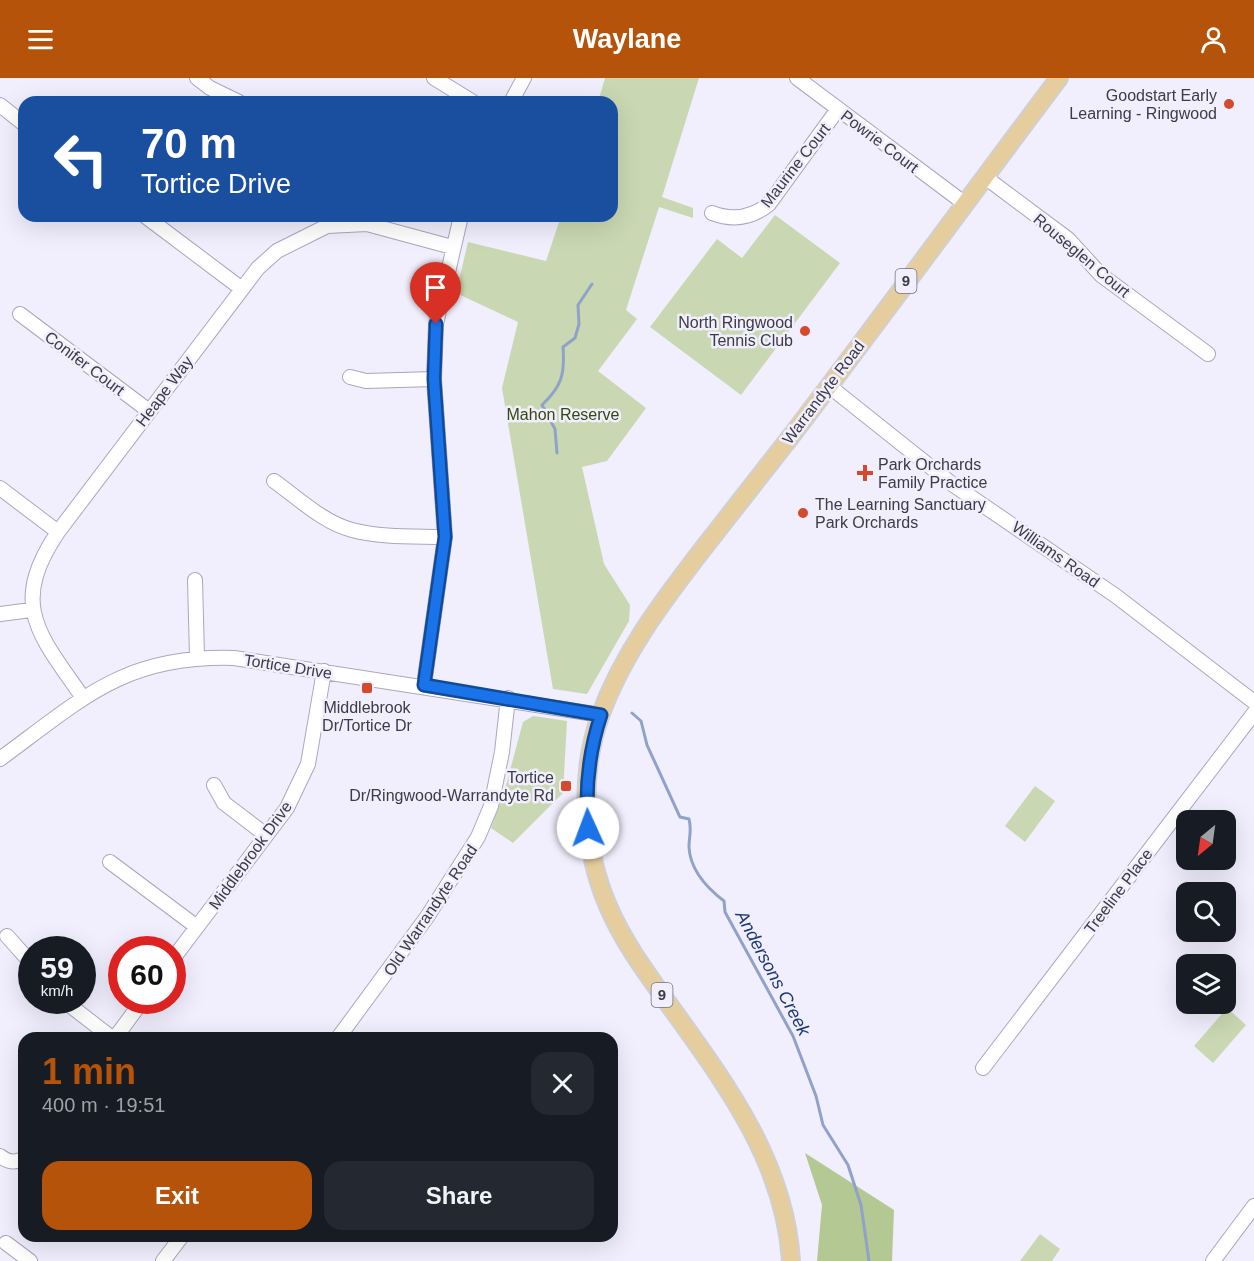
<!DOCTYPE html>
<meta charset="utf-8">
<style>
body{margin:0;font-family:Arial,sans-serif;background:#242831;color:#f1f3f6;height:100vh;display:flex;flex-direction:column;font-size:22px;white-space:nowrap}
*{box-sizing:border-box;margin:0}
p{font-size:20px;color:#9ea1a6}
.icon{flex:none;width:33px;height:33px;fill:none;stroke:currentColor;stroke-width:2;stroke-linecap:round;stroke-linejoin:round}
.map{position:relative;flex:1;overflow:hidden}
.drawer{position:absolute;left:18px;top:954px;width:600px;height:210px;display:flex;flex-direction:column;background:#171b24;border-radius:18px;box-shadow:0 6px 24px #0002}
.drawer>*{flex:none}
.hud{position:absolute;left:18px;top:18px;width:600px;height:126px;border-radius:18px;box-shadow:0 6px 24px #0002;background:#1a4fa0;color:#fff;overflow:hidden}
.needle{width:39px;rotate:209deg}
.buttons{position:absolute;left:1176px;top:732px;display:grid;gap:12px}
.buttons a{display:grid;place-items:center;width:60px;height:60px;border-radius:12px;background:#171b24;box-shadow:0 6px 24px #0002;font-size:30px}
.speed{position:absolute;left:18px;top:858px;display:flex;gap:12px;font-size:30px;font-weight:700;text-align:center}
.speed>*{display:grid;place-content:center;width:78px;height:78px;border-radius:50%;background:#171b24;box-shadow:0 6px 24px #0002;line-height:1}
.speed small{font-size:15px;font-weight:400}
.speed .limit{border:9px solid #d22;background:#fff;color:#111}
.pin{position:absolute;display:grid;place-items:center;width:51px;height:51px;color:#fff;margin:-62px -26px;border-radius:50% 50% 50% 0;rotate:-45deg;box-shadow:0 0 6px #0007}
.pin .icon{rotate:45deg}
.me{position:absolute;width:66px;margin:-33px;rotate:358deg;stroke-linejoin:round;filter:drop-shadow(0 0 4px #0008)}
.turn{display:flex;align-items:center;gap:21px;height:126px;padding:0 24px;font-size:27px}
.turn .icon{width:78px;height:78px;stroke-width:2.5}
.turn b{display:block;font-size:42px;line-height:51px}
.round{display:grid;place-items:center;flex:none;width:63px;height:63px;border-radius:18px;background:#242831}
.headline{display:flex;align-items:center;justify-content:space-between;height:102px;padding:0 24px}
h1{font-size:36px;font-weight:700;line-height:45px;color:#b45309}
.primary-button{display:flex;gap:12px;margin-top:auto;padding:12px 24px}
.primary-button a{flex:1;height:69px;border-radius:18px;background:#b45309;color:#fff;font-size:24px;font-weight:700;line-height:69px;text-align:center}
.primary-button a+a{background:#242831;color:#f1f3f6}
header{display:flex;justify-content:space-between;align-items:center;height:78px;padding:0 24px;background:#b45309;color:#fff;font-size:27px;font-weight:700}
.map>svg:first-child{display:block}
.green{fill:#c9d8b2}
.forest{fill:#b4c893}
.lines{fill:none;stroke-linecap:round;stroke-linejoin:round}
.stream{stroke:#90a2c7;stroke-width:3}
.minor-casing{stroke:#aba6be;stroke-width:16}
.major-casing{stroke:#d0d0d2;stroke-width:20}
.minor{stroke:#fff;stroke-width:14}
.major{stroke:#e5cd9e;stroke-width:16}
.route-casing{stroke:#114b97;stroke-width:15}
.route{stroke:#1a73e8;stroke-width:10}
.poi-dot{fill:#d54a2c;stroke:#f1eefd;stroke-width:2}
.labels{text-anchor:middle;stroke-width:5;stroke-linejoin:round;paint-order:stroke}
.shield{fill:#f1eefd;stroke:#73717c;stroke-width:1.5}
.shield-label{font-size:15px;font-weight:bold;fill:#3d3b45}
.poi-label{font-size:16px;fill:#3d3b45;stroke:#f1eefd;text-anchor:end}
.street-label{font-size:16px;fill:#3d3b45;stroke:#f1eefd}
.park-label{font-size:16px;fill:#35470c;stroke:#f1eefd}
.water-label{font-size:18px;font-style:italic;fill:#1c3972;stroke:#f1eefd}
</style>
<header><svg class="icon" aria-label="menu" viewBox="0 0 24 24"><path d="M4 6h16M4 12h16M4 18h16"/></svg>Waylane<svg class="icon" aria-label="person" viewBox="0 0 24 24"><circle cx="12" cy="8" r="4"/><path d="M4 21q1-7 8-7t8 7"/></svg></header>
<div class="map">
<svg width="1254" height="1183" viewBox="0 0 1254 1183">
<rect width="100%" height="100%" fill="#f1eefd"/>
<path class="green" d="M 605,0 L 699,0 L 662,119 L 693,130 L 693,140 L 659,129 L 626,232 L 637,241 L 598,293 L 646,330 L 607,383 L 582,389 L 604,486 L 630,527 L 629,543 L 587,616 L 553,611 L 502,310 L 518,244 L 456,215 L 468,164 L 546,183 L 561,138 L 612,138 L 612,24 L 598,24 Z
M 775,137 L 840,185 L 741,317 L 650,249 L 717,161 L 742,180 Z
M 533,638 L 567,643 L 563,715 L 513,765 L 491,750 L 505,711 L 523,644 Z
M 1035,708 L 1055,723 L 1025,764 L 1005,748 Z
M 1227,930 L 1246,947 L 1213,985 L 1194,968 Z
M 1040,1156 L 1060,1171 L 1052,1183 L 1020,1183 Z"/>
<path class="forest" d="M 805,1075 L 894,1132 L 892,1183 L 817,1183 L 822,1127 Z"/>
<g class="lines">
<path class="stream" d="M 557,375 L 555,351 L 542,327 C 562,308 565,296 563,269 L 575,260 L 579,246 L 578,227 L 592,206
M 632,635 L 641,643 L 647,667 L 680,739 L 689,741 C 692,752 689,758 689,769 C 690,791 707,810 724,823 L 725,834 L 793,958 L 816,1018 L 823,1047 L 848,1087 L 861,1127 L 869,1183"/>
<g class="minor-casing">
<path id="minor" d="M 197,0 L 210,10 L 239,24
M 434,0 L 473,24
M 797,0 L 964,125
M 511,24 L 524,0
M 0,27 L 24,46
M 985,99 L 1068,161 L 1101,197 L 1208,276
M 712,135 C 733,143 752,140 769,126 L 838,31
M 145,138 L 242,211
M 20,236 L 149,333
M 350,299 L 366,303 L 434,301
M 829,308 L 952,406 L 1116,518 L 1254,624
M 274,403 C 298,420 324,445 352,452 C 382,460 415,458 445,459
M 0,410 L 58,454
M 195,502 L 197,579
M 0,536 L 31,532
M 424,607 L 445,459 L 434,301 L 436,246 L 461,138
M 83,620 C 40,557 8,528 58,454 L 258,190 L 277,173 L 327,148 L 367,146 L 452,169
M 0,681 C 83,620 125,577 234,580 L 601,637
M 214,707 L 224,725 L 266,757
M 110,784 L 197,849
M 7,858 L 32,886
M 172,882 L 287,730 L 308,686 L 324,593
M 63,922 L 112,960
M 115,960 L 143,922
M 338,960 L 427,839 L 478,759 L 491,728 L 502,674 L 508,620
M 983,990 L 1254,635
M 0,1078 C 8,1084 15,1086 24,1080
M 6,1165 L 30,1183
M 163,1183 L 182,1158
M 1213,1183 L 1254,1128"/>
</g>
<g class="major-casing">
<path id="major" d="M 791,1183 C 785,1087 729,1010 675,935 C 651,901 624,866 608,828 C 583,770 579,698 600,638 C 623,575 662,524 702,472 C 732,434 762,395 792,357 C 882,239 970,118 1059,0"/>
</g>
<use href="#minor" class="minor"/>
<use href="#major" class="major"/>
</g>
<g class="lines">
<g class="route-casing">
<path id="route" d="M 436,246 L 434,301 L 445,459 L 424,607 L 601,637 C 589,673 585,712 588,750"/>
</g>
<use href="#route" class="route"/>
</g>
<g class="poi-dot">
<circle cx="1229" cy="26" r="6"/>
<circle cx="805" cy="253" r="6"/>
<path d="M862 386h6v6h6v6h-6v6h-6v-6h-6v-6h6z"/>
<circle cx="803" cy="435" r="6"/>
<rect x="361" y="604" width="12" height="12" rx="3"/>
<rect x="560" y="702" width="12" height="12" rx="3"/>
</g>
<g class="labels">
<g class="shield">
<rect x="895.5" y="191" width="21" height="24" rx="4.5"/>
<rect x="651.5" y="905" width="21" height="24" rx="4.5"/>
</g>
<g class="shield-label">
<text x="906" y="208">9</text>
<text x="662" y="922">9</text>
</g>
<g class="poi-label">
<text x="1217" y="23">Goodstart Early<tspan x="1217" dy="18">Learning - Ringwood</tspan></text>
<text x="793" y="250">North Ringwood<tspan x="793" dy="18">Tennis Club</tspan></text>
<text x="878" y="392" text-anchor="start">Park Orchards<tspan x="878" dy="18">Family Practice</tspan></text>
<text x="815" y="432" text-anchor="start">The Learning Sanctuary<tspan x="815" dy="18">Park Orchards</tspan></text>
<text x="367" y="635" text-anchor="middle">Middlebrook<tspan x="367" dy="18">Dr/Tortice Dr</tspan></text>
<text x="554" y="705">Tortice<tspan x="554" dy="18">Dr/Ringwood-Warrandyte Rd</tspan></text>
</g>
<g class="street-label">
<text transform="translate(880 63) rotate(37)" y="6">Powrie Court</text>
<text transform="translate(795 87) rotate(-52)" y="6">Maurine Court</text>
<text transform="translate(1082 177) rotate(40)" y="6">Rouseglen Court</text>
<text transform="translate(85 285) rotate(37)" y="6">Conifer Court</text>
<text transform="translate(164 313) rotate(-53)" y="6">Heape Way</text>
<text transform="translate(823 314) rotate(-53)" y="6">Warrandyte Road</text>
<text transform="translate(1056 476) rotate(35)" y="6">Williams Road</text>
<text transform="translate(288 588) rotate(9)" y="6">Tortice Drive</text>
<text transform="translate(250 777) rotate(-54)" y="6">Middlebrook Drive</text>
<text transform="translate(1118 813) rotate(-53)" y="6">Treeline Place</text>
<text transform="translate(430 832) rotate(-56)" y="6">Old Warrandyte Road</text>
</g>
<g class="park-label">
<text x="563" y="342">Mahon Reserve</text>
</g>
<g class="water-label">
<text transform="translate(773 895) rotate(62)" y="6">Andersons Creek</text>
</g>
</g>
</svg>
<div class="buttons">
<a><svg class="needle" viewBox="-14 -14 28 28"><path d="M0-13l5 13h-10z" fill="#e53935"/><path d="M0 13l5-13h-10z" fill="#9ea1a6"/></svg></a>
<a><svg class="icon" aria-label="search" viewBox="0 0 24 24"><circle cx="10" cy="10" r="6"/><path d="M15 15l6 6"/></svg></a>
<a><svg class="icon" aria-label="layers" viewBox="0 0 24 24"><path d="M12 4l9 5-9 5-9-5zM3 14l9 5 9-5"/></svg></a>
</div>
<div class="speed"><div>59<small>km/h</small></div><div class="limit">60</div></div>
<div class="pin" style="left:436px;top:246px;background:#d93025"><svg class="icon" aria-label="arrive" viewBox="0 0 24 24"><path d="M6 21V4h12l-3 4 3 4H6"/></svg></div>
<svg class="me" style="left:588px;top:750px" viewBox="-20 -20 40 40"><circle r="19" fill="#fff"/><path d="M0-13L10 11 0 6-10 11z" fill="#1a73e8"/></svg>
<div class="hud">
<div class="turn"><svg class="icon" aria-label="left" viewBox="0 0 24 24"><path d="M17 20v-9H6M10 6l-5 5 5 5"/></svg><div><b>70 m</b>Tortice Drive</div></div>
</div>
<section class="drawer">
<div class="headline"><div><h1>1 min</h1><p>400 m · 19:51</p></div><a class="round"><svg class="icon" aria-label="close" viewBox="0 0 24 24"><path d="M6 6l12 12M18 6L6 18"/></svg></a></div>
<div class="primary-button"><a>Exit</a><a>Share</a></div>
</section>
</div>
